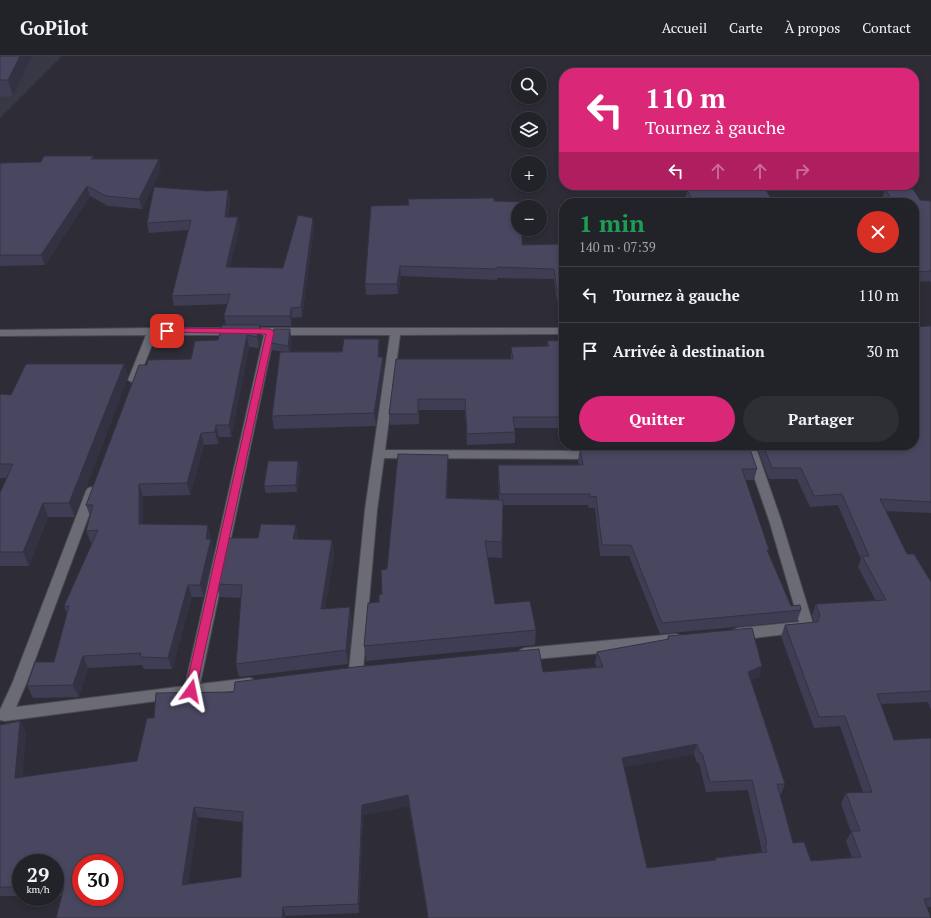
<!DOCTYPE html>
<html lang="fr">
<meta charset="utf-8">
<style>
body{margin:0;font-family:"PT Serif",serif;background:#2e2f35;color:#f1f3f6;height:100vh;display:flex;flex-direction:column;font-size:15px;white-space:nowrap}
*{box-sizing:border-box;margin:0}
p{font-size:13px;color:#a2a4a8}
.icon{flex:none;width:22px;height:22px;fill:none;stroke:currentColor;stroke-width:2;stroke-linecap:round;stroke-linejoin:round}
.map{position:relative;flex:1;overflow:hidden}
.details{position:absolute;left:559px;top:142px;width:360px;height:252px;display:flex;flex-direction:column;background:#222229;border-radius:16px;box-shadow:0 2px 6px #0003,0 0 0 1px #3f3f46}
.details>*{flex:none}
.banner{position:absolute;left:559px;top:12px;width:360px;height:122px;border-radius:16px;box-shadow:0 2px 6px #0003,0 0 0 1px #3f3f46;background:#db2777;color:#fff;overflow:hidden}
.controls{position:absolute;left:511px;top:12px;display:grid;gap:8px}
.controls a{display:grid;place-items:center;width:36px;height:36px;border-radius:50%;background:#222229;box-shadow:0 2px 6px #0003,0 0 0 1px #3f3f46;font-size:20px}
.speed{position:absolute;left:12px;top:798px;display:flex;gap:8px;font-size:20px;font-weight:700;text-align:center}
.speed>*{display:grid;place-content:center;width:52px;height:52px;border-radius:50%;background:#222229;box-shadow:0 2px 6px #0003,0 0 0 1px #3f3f46;line-height:1}
.speed small{font-size:10px;font-weight:400}
.speed .limit{border:6px solid #d22;background:#fff;color:#111}
.pin{position:absolute;display:grid;place-items:center;width:34px;height:34px;color:#fff;margin:-17px;border-radius:8px;box-shadow:0 2px 6px #0006}
.me{position:absolute;width:44px;margin:-22px;rotate:12deg;stroke-linejoin:round;filter:drop-shadow(0 0 3px #0008)}
.turn{display:flex;align-items:center;gap:14px;height:84px;padding:0 20px;font-size:18px}
.turn .icon{width:52px;height:52px;stroke-width:2.5}
.turn b{display:block;font-size:28px;line-height:34px}
.lanes{display:flex;align-items:center;height:38px;padding:0 20px;background:#0003;justify-content:center;gap:20px;direction:ltr}
.lanes .off{opacity:.35}
.round{display:grid;place-items:center;flex:none;width:42px;height:42px;border-radius:21px;background:#2e2f35}
.overview{display:flex;align-items:center;justify-content:space-between;height:68px;padding:0 20px}
h1{font-size:24px;font-weight:700;line-height:30px;color:#1e9e55}
.action{display:flex;gap:8px;margin-top:auto;padding:8px 20px}
.action a{flex:1;height:46px;border-radius:24px;background:#db2777;color:#fff;font-size:16px;font-weight:700;line-height:46px;text-align:center}
.action a+a{background:#2e2f35;color:#f1f3f6}
ul{padding:0;list-style:none}
li{display:flex;align-items:center;gap:12px;height:56px;padding:0 20px;border-top:1px solid #3f3f46}
li div{flex:1}
li b{display:block;font-size:15px}
li em{font-style:normal}
header{display:flex;align-items:center;gap:24px;box-sizing:border-box;height:56px;padding:0 20px;background:#222229;border-bottom:1px solid #3f3f46}
header strong{font-size:19px}
nav{display:flex;gap:22px;margin-inline-start:auto;font-size:14px}
.map>svg:first-child{display:block}
.built{fill:#383746}
.lines{fill:none;stroke-linecap:round;stroke-linejoin:round}
.minor-casing{stroke:#494951;stroke-width:2}
.minor{fill:#6b6b76;fill-rule:evenodd}
.wall{fill:#3f3d53;fill-rule:evenodd}
.shaded-wall{fill:#333243}
.building{fill:#494760;stroke:#333243;fill-rule:evenodd}
.route{fill:#db2777;stroke:#8e194d}
</style>
<header>
<strong>GoPilot</strong>
<nav><a>Accueil</a><a>Carte</a><a>À propos</a><a>Contact</a></nav>
</header>
<div class="map">
<svg width="931" height="862" viewBox="0 0 931 862">
<rect width="100%" height="100%" fill="#2e2d37"/>
<path class="built" d="M 0,0 L 62,0 L 0,62 Z"/>
<g class="lines">
<g class="minor-casing">
<path id="minor" d="M 152,272 L 564,272 L 564,278 L 400,279 L 385,394 L 596,395 L 600,396 L 602,399 L 600,402 L 596,403 L 384,402 L 377,454 L 363,614 L 361,618 L 356,620 L 351,618 L 349,614 L 365,454 L 390,279 L 274,279 L 200,628 L 250,622 L 255,624 L 257,628 L 255,632 L 5,665 L 0,664 L 0,654 L 12,628 L 86,435 L 88,432 L 92,431 L 96,432 L 98,435 L 26,628 L 16,651 L 185,630 L 264,279 L 156,279 L 138,324 L 133,327 L 128,324 L 146,279 L 0,280 L 0,274 Z
M 743,389 L 755,389 L 781,464 L 814,571 L 812,575 L 738,584 L 733,582 L 731,578 L 733,574 L 738,572 L 799,566 L 769,464 Z
M 676,578 L 681,580 L 683,584 L 681,588 L 676,590 L 525,604 L 520,602 L 518,598 L 520,594 L 525,592 Z"/>
</g>
<use href="#minor" class="minor"/>
</g>
<path class="wall" d="M 0,0 L 32,0 L 13,40 L 0,41 Z
M 93,100 L 94,103 L 161,113 L 142,153 L 108,150 L 90,140 L 45,209 L 0,210 L 0,107 L 41,106 Z
M 885,133 L 920,144 L 931,145 L 931,227 L 930,225 L 914,226 L 914,147 L 885,147 L 882,143 Z
M 228,134 L 230,144 L 228,161 L 240,170 L 230,211 L 283,212 L 313,162 L 314,171 L 302,261 L 292,262 L 291,270 L 260,270 L 262,280 L 259,292 L 249,291 L 231,381 L 219,381 L 218,388 L 204,389 L 190,439 L 143,440 L 143,468 L 211,481 L 211,483 L 214,495 L 204,541 L 192,541 L 172,613 L 144,613 L 142,609 L 88,612 L 79,641 L 33,642 L 27,630 L 54,606 L 67,558 L 64,550 L 93,487 L 91,487 L 86,475 L 90,460 L 86,449 L 147,309 L 191,303 L 218,284 L 226,269 L 224,260 L 227,248 L 174,250 L 172,240 L 188,174 L 149,177 L 147,167 L 207,135 Z
M 687,134 L 774,147 L 687,147 L 685,144 Z
M 408,143 L 494,145 L 522,189 L 564,188 L 564,245 L 557,245 L 554,223 L 497,222 L 497,224 L 401,220 L 398,238 L 366,239 L 365,228 L 408,149 Z
M 931,270 L 931,457 L 886,455 L 907,498 L 931,526 L 931,654 L 928,646 L 881,648 L 894,684 L 931,682 L 931,851 L 428,862 L 409,750 L 363,759 L 359,857 L 286,860 L 62,840 L 55,840 L 55,807 L 21,807 L 21,840 L 0,840 L 0,669 L 26,676 L 22,721 L 137,705 L 154,662 L 234,636 L 543,616 L 597,611 L 595,607 L 597,596 L 667,584 L 668,580 L 759,621 L 751,624 L 785,728 L 781,738 L 780,738 L 793,787 L 811,805 L 852,802 L 846,785 L 851,776 L 841,748 L 846,737 L 863,736 L 840,670 L 814,672 L 781,580 L 785,569 L 814,566 L 812,559 L 816,548 L 876,545 L 858,511 L 861,503 L 838,449 L 810,451 L 797,423 L 769,423 L 758,394 L 760,389 L 914,389 ZM 694,698 L 697,707 L 699,707 L 706,736 L 748,734 L 762,795 L 761,796 L 715,802 L 714,805 L 647,812 L 624,711 ZM 198,761 L 242,766 L 241,821 L 188,828 Z
M 291,280 L 290,296 L 380,295 L 379,301 L 384,313 L 376,370 L 274,373 L 272,360 L 284,296 L 272,294 L 271,287 Z
M 564,284 L 564,372 L 515,372 L 515,387 L 467,389 L 465,354 L 419,354 L 419,368 L 390,369 L 389,358 L 396,303 L 511,303 L 511,291 L 547,290 L 547,285 Z
M 124,308 L 128,321 L 75,461 L 48,461 L 29,510 L 0,510 L 0,437 L 7,422 L 0,422 L 0,338 L 11,339 Z
M 576,389 L 739,389 L 738,393 L 757,413 L 754,424 L 745,424 L 769,494 L 768,496 L 791,550 L 801,554 L 797,565 L 660,578 L 629,500 L 600,500 L 595,452 L 589,452 L 588,449 L 503,449 L 502,502 L 487,501 L 495,548 L 536,574 L 535,589 L 366,605 L 364,590 L 379,546 L 382,538 L 387,513 L 448,416 L 447,442 L 499,443 L 498,420 L 498,409 L 579,409 L 578,404 L 580,393 L 576,393 Z
M 298,405 L 300,412 L 297,436 L 266,437 L 264,430 Z
M 296,469 L 298,483 L 332,484 L 334,497 L 325,553 L 352,564 L 348,608 L 239,621 L 236,608 L 241,542 L 220,541 L 216,528 L 258,482 Z"/>
<path class="shaded-wall" d="M 20,0 L 32,0 L 13,40 L 8,24 Z
M 159,103 L 161,113 L 142,153 L 139,143 Z
M 87,130 L 90,140 L 45,209 L 41,199 Z
M 228,134 L 230,144 L 227,170 L 225,161 Z
M 238,161 L 240,170 L 228,220 L 226,211 Z
M 313,162 L 314,171 L 302,261 L 301,251 Z
M 400,210 L 401,220 L 398,238 L 397,228 Z
M 291,252 L 292,262 L 291,270 L 290,260 Z
M 260,269 L 262,280 L 259,292 L 257,281 Z
M 290,273 L 291,280 L 289,297 L 288,290 Z
M 247,279 L 249,291 L 231,381 L 229,369 Z
M 379,283 L 380,295 L 379,313 L 378,301 Z
M 383,301 L 384,313 L 376,370 L 374,357 Z
M 124,308 L 128,321 L 75,461 L 69,447 Z
M 216,369 L 219,381 L 218,388 L 215,376 Z
M 201,377 L 204,389 L 190,439 L 187,427 Z
M 448,399 L 448,416 L 447,458 L 446,442 Z
M 298,405 L 300,412 L 297,436 L 296,429 Z
M 139,428 L 143,440 L 143,480 L 139,468 Z
M 43,447 L 48,461 L 29,510 L 23,496 Z
M 208,469 L 211,481 L 211,483 L 214,495 L 204,541 L 200,529 L 206,483 Z
M 296,469 L 298,482 L 295,497 L 293,483 Z
M 332,484 L 334,497 L 323,566 L 321,553 Z
M 188,529 L 192,541 L 172,613 L 168,602 Z
M 350,551 L 352,564 L 348,608 L 346,594 Z
M 83,600 L 88,612 L 79,641 L 73,629 Z
M 762,610 L 759,621 L 744,626 L 748,616 Z
M 20,665 L 26,676 L 21,732 L 15,722 Z
M 697,688 L 694,698 L 620,712 L 622,702 Z
M 408,739 L 409,750 L 363,759 L 359,857 L 358,848 L 362,749 Z
M 194,751 L 198,761 L 187,839 L 182,829 Z
M 283,851 L 286,860 L 285,862 L 282,862 Z"/>
<path class="building" d="M 0,0 L 20,0 L 8,24 L 0,24 Z
M 44,100 L 93,100 L 91,103 L 159,103 L 139,143 L 106,140 L 87,130 L 41,199 L 0,199 L 0,107 L 41,106 Z
M 154,131 L 207,135 L 228,134 L 225,161 L 238,161 L 226,211 L 283,212 L 298,159 L 313,162 L 301,251 L 291,252 L 290,260 L 224,260 L 230,238 L 172,240 L 191,164 L 147,167 Z
M 764,131 L 774,147 L 694,147 L 687,134 Z
M 885,133 L 913,133 L 920,144 L 931,145 L 931,215 L 914,216 L 914,147 L 894,147 Z
M 494,142 L 494,145 L 522,146 L 522,151 L 518,151 L 518,173 L 522,173 L 522,189 L 564,188 L 564,234 L 557,234 L 554,213 L 497,211 L 497,213 L 400,210 L 397,228 L 365,228 L 371,150 L 409,149 L 408,143 Z
M 222,269 L 260,269 L 257,281 L 247,279 L 229,369 L 216,369 L 215,376 L 201,377 L 187,427 L 139,428 L 139,468 L 208,469 L 206,483 L 211,483 L 200,529 L 188,529 L 168,602 L 140,601 L 141,597 L 83,600 L 73,629 L 27,630 L 35,606 L 54,606 L 69,550 L 64,550 L 98,474 L 86,475 L 93,449 L 86,449 L 139,309 L 147,309 L 148,304 L 191,303 L 195,285 L 218,284 Z
M 931,270 L 931,446 L 880,443 L 907,498 L 914,498 L 931,526 L 931,635 L 877,638 L 894,684 L 931,682 L 931,842 L 924,843 L 931,862 L 428,862 L 427,853 L 408,739 L 362,749 L 358,848 L 283,851 L 282,862 L 56,862 L 64,831 L 55,831 L 55,807 L 21,807 L 21,831 L 0,831 L 0,669 L 20,665 L 15,722 L 137,705 L 147,662 L 154,662 L 156,637 L 234,636 L 235,626 L 355,611 L 539,593 L 543,616 L 603,611 L 597,596 L 669,583 L 668,580 L 752,572 L 762,610 L 748,616 L 785,728 L 777,728 L 793,787 L 804,786 L 811,805 L 861,801 L 851,775 L 860,775 L 846,737 L 872,736 L 845,660 L 819,661 L 785,569 L 817,566 L 820,560 L 816,548 L 886,544 L 862,500 L 869,500 L 842,438 L 814,440 L 801,412 L 772,412 L 763,389 L 914,389 L 914,271 ZM 697,688 L 700,697 L 702,697 L 710,726 L 752,724 L 767,788 L 765,788 L 767,796 L 715,802 L 716,804 L 647,812 L 622,702 ZM 194,751 L 243,756 L 241,821 L 182,829 ZM 81,807 L 115,807 L 115,841 L 81,841 Z
M 274,273 L 290,273 L 288,290 L 271,287 Z
M 344,283 L 379,283 L 378,301 L 383,301 L 374,357 L 272,360 L 280,296 L 342,296 Z
M 564,284 L 564,361 L 513,361 L 515,376 L 467,378 L 465,343 L 418,343 L 418,358 L 389,358 L 396,303 L 513,303 L 511,291 L 549,290 L 547,285 Z
M 26,308 L 124,308 L 69,447 L 43,447 L 23,496 L 0,496 L 0,437 L 13,408 L 0,408 L 0,338 L 11,339 Z
M 580,393 L 750,393 L 757,413 L 742,413 L 769,494 L 767,494 L 791,550 L 800,549 L 801,554 L 662,567 L 631,489 L 602,489 L 596,440 L 590,441 L 590,438 L 500,438 L 498,409 L 583,409 Z
M 398,398 L 448,399 L 446,442 L 503,444 L 502,486 L 485,485 L 495,548 L 530,545 L 536,574 L 364,590 L 368,547 L 379,546 L 379,539 L 382,538 L 381,514 L 387,513 Z
M 268,405 L 298,405 L 296,429 L 264,430 Z
M 261,468 L 296,469 L 293,483 L 332,484 L 321,553 L 350,551 L 346,594 L 236,608 L 242,529 L 216,528 L 226,482 L 258,482 Z"/>
<path class="route" d="M 167,272 L 270,273 L 274,276 L 196,635 L 195,639 L 191,640 L 187,639 L 185,635 L 266,278 L 164,276 L 163,275 Z"/>
</svg>
<div class="controls">
<a><svg class="icon" aria-label="search" viewBox="0 0 24 24"><circle cx="10" cy="10" r="6"/><path d="M15 15l6 6"/></svg></a>
<a><svg class="icon" aria-label="layers" viewBox="0 0 24 24"><path d="M12 4l9 5-9 5-9-5zM3 14l9 5 9-5"/></svg></a>
<a>+</a>
<a>−</a>
</div>
<div class="speed"><div>29<small>km/h</small></div><div class="limit">30</div></div>
<div class="pin" style="left:167px;top:275px;background:#d93025"><svg class="icon" aria-label="arrive" viewBox="0 0 24 24"><path d="M6 21V4h12l-3 4 3 4H6"/></svg></div>
<svg class="me" style="left:191px;top:635px" viewBox="-20 -20 40 40"><path d="M0-17L14 15 0 8-14 15z" fill="#db2777" stroke="#fff" stroke-width="4"/></svg>
<div class="banner">
<div class="turn"><svg class="icon" aria-label="left" viewBox="0 0 24 24"><path d="M17 20v-9H6M10 6l-5 5 5 5"/></svg><div><b>110 m</b>Tournez à gauche</div></div>
<div class="lanes"><svg class="icon" aria-label="left" viewBox="0 0 24 24"><path d="M17 20v-9H6M10 6l-5 5 5 5"/></svg><svg class="icon off" aria-label="ahead" viewBox="0 0 24 24"><path d="M12 20V5M6 11l6-6 6 6"/></svg><svg class="icon off" aria-label="ahead" viewBox="0 0 24 24"><path d="M12 20V5M6 11l6-6 6 6"/></svg><svg class="icon off" aria-label="right" viewBox="0 0 24 24"><path d="M7 20v-9h11M14 6l5 5-5 5"/></svg></div>
</div>
<section class="details">
<div class="overview"><div><h1>1 min</h1><p>140 m · 07:39</p></div><a class="round" style="background:#d93025;color:#fff"><svg class="icon" aria-label="close" viewBox="0 0 24 24"><path d="M6 6l12 12M18 6L6 18"/></svg></a></div>
<ul>
<li><svg class="icon" aria-label="left" viewBox="0 0 24 24"><path d="M17 20v-9H6M10 6l-5 5 5 5"/></svg><div><b>Tournez à gauche</b></div><em>110 m</em></li>
<li><svg class="icon" aria-label="arrive" viewBox="0 0 24 24"><path d="M6 21V4h12l-3 4 3 4H6"/></svg><div><b>Arrivée à destination</b></div><em>30 m</em></li>
</ul>
<div class="action"><a>Quitter</a><a>Partager</a></div>
</section>
</div>
